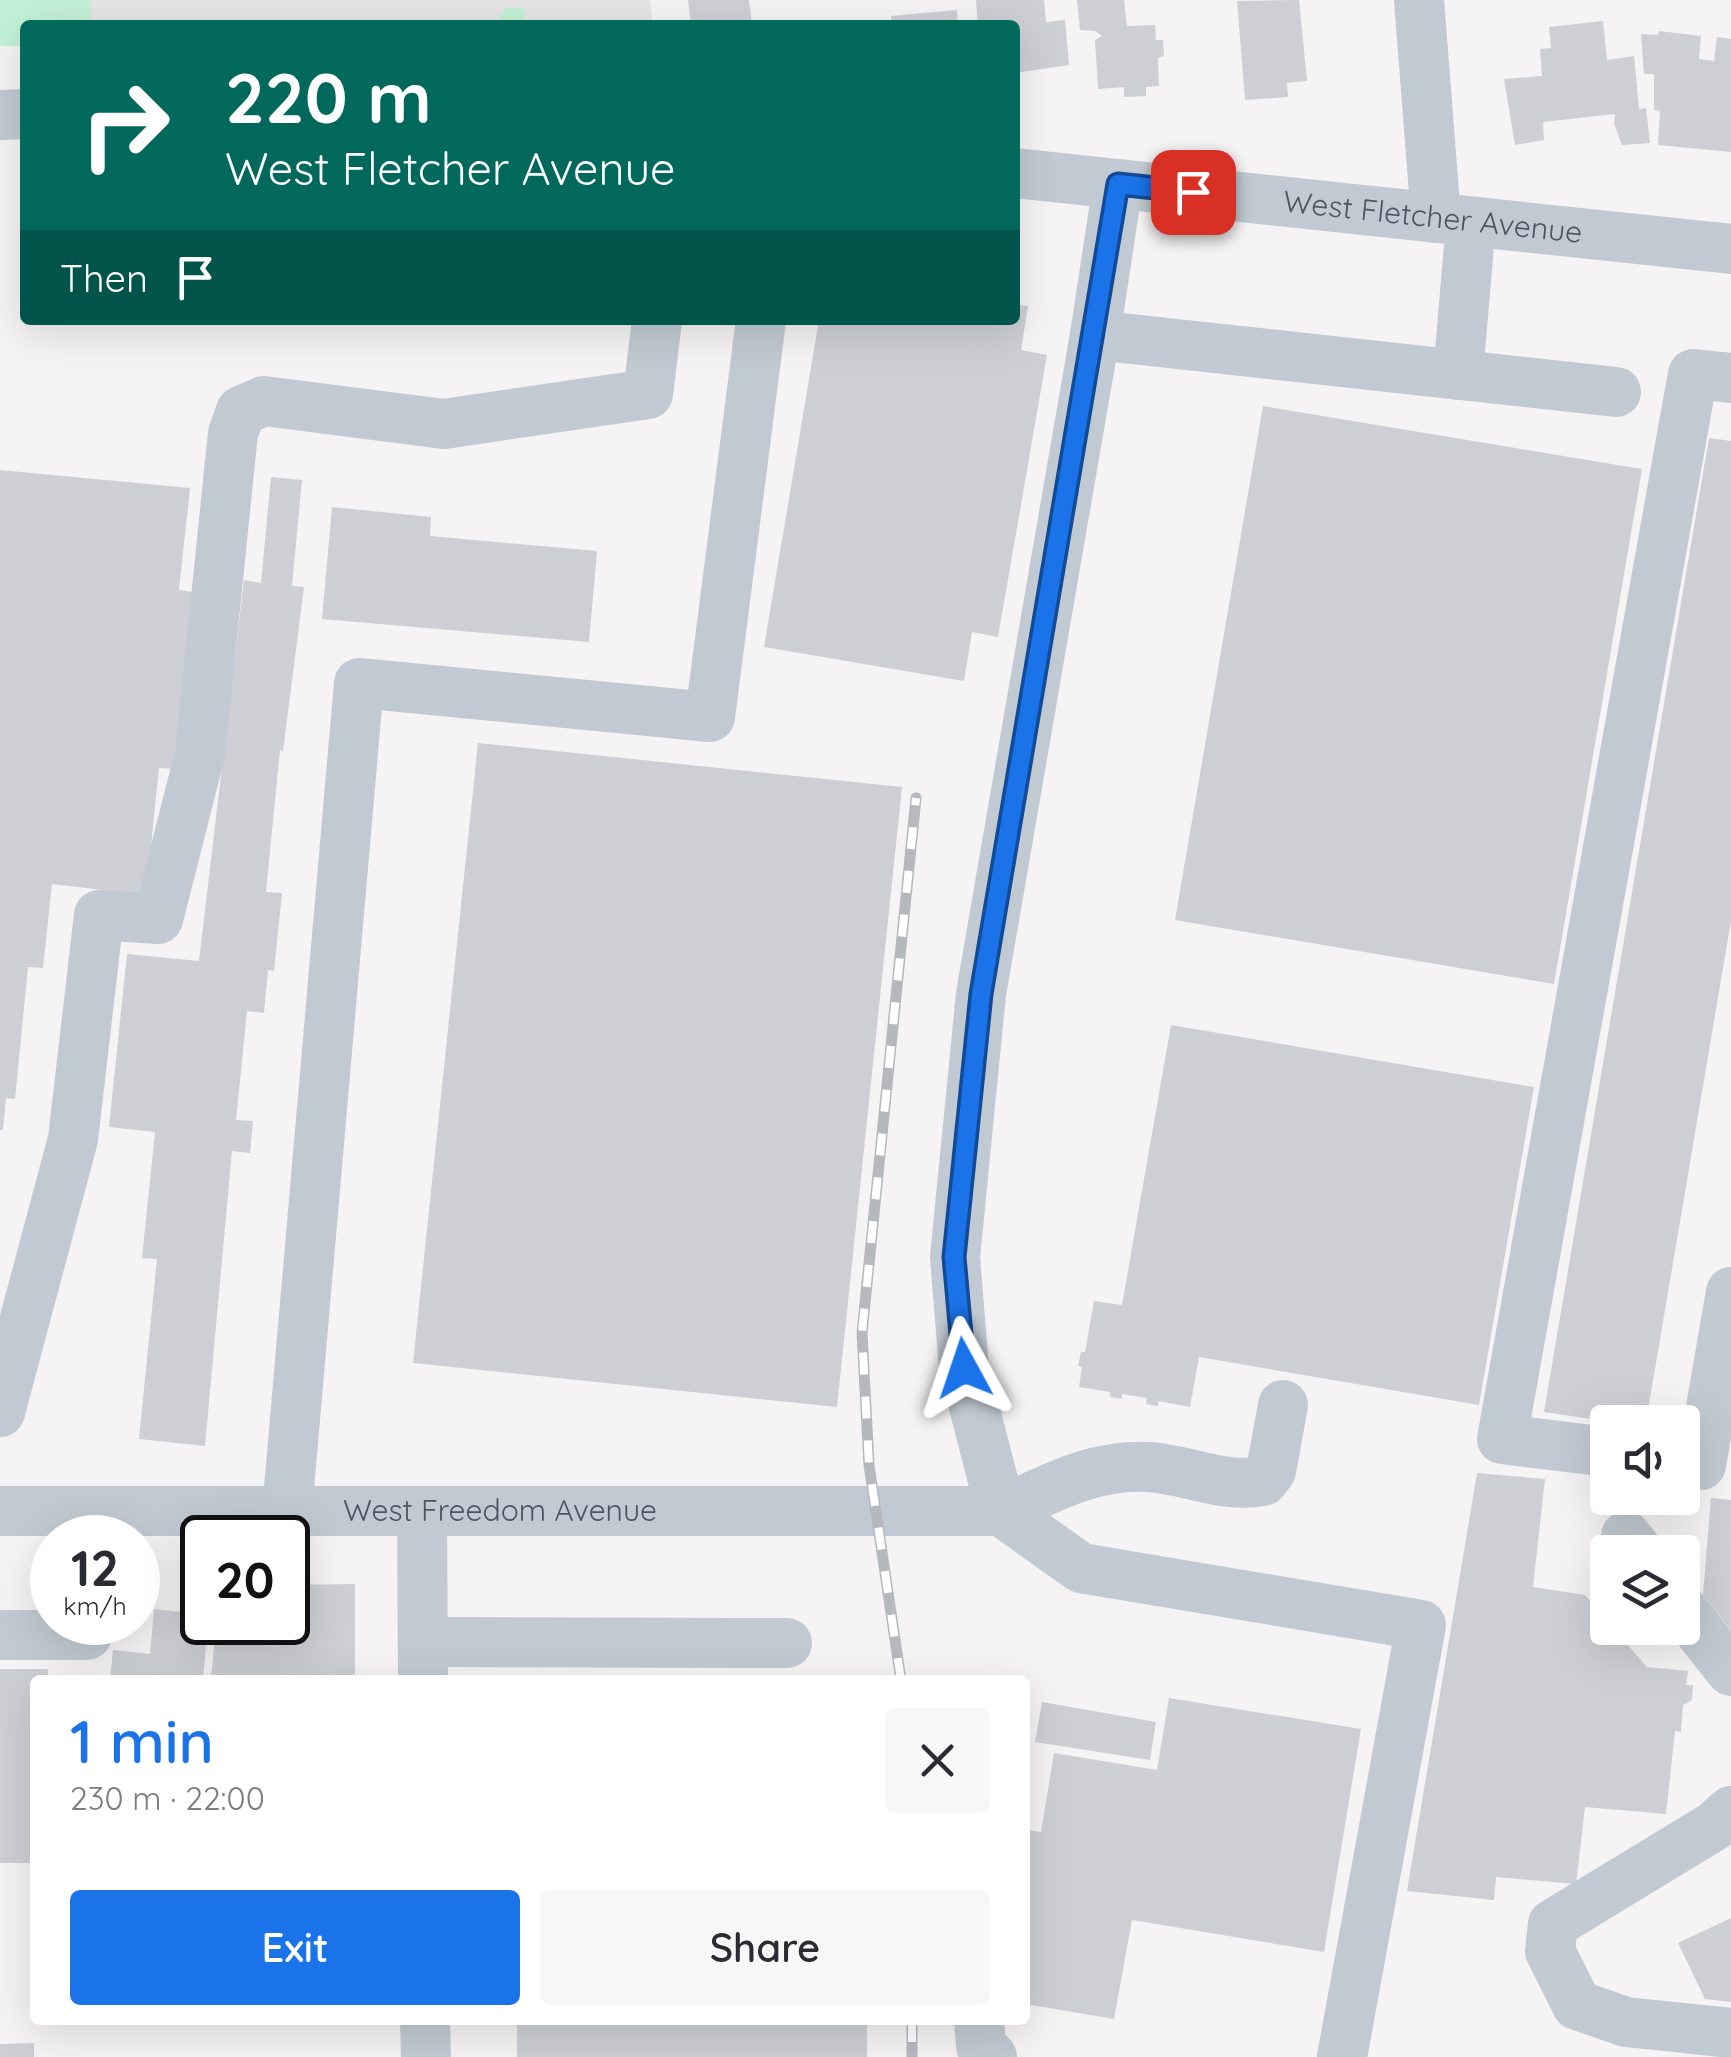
<!DOCTYPE html>
<meta charset="utf-8">
<style>
body{margin:0;font-family:Quicksand,sans-serif;background:#f7f7f7;color:#2b2b33;height:100vh;display:flex;flex-direction:column;font-size:38px;white-space:nowrap}
*{box-sizing:border-box;margin:0}
p{font-size:32px;color:#7c7c81}
.icon{flex:none;width:55px;height:55px;fill:none;stroke:currentColor;stroke-width:2;stroke-linecap:round;stroke-linejoin:round}
.map{position:relative;flex:1;overflow:hidden}
.drawer{position:absolute;left:30px;top:1675px;width:1000px;height:350px;display:flex;flex-direction:column;background:#fff;border-radius:10px;box-shadow:0 10px 40px #0002}
.drawer>*{flex:none}
.banner{position:absolute;left:20px;top:20px;width:1000px;height:305px;border-radius:10px;box-shadow:0 10px 40px #0002;background:#00695c;color:#fff;overflow:hidden}
.buttons{position:absolute;left:1590px;top:1405px;display:grid;gap:20px}
.buttons a{display:grid;place-items:center;width:110px;height:110px;border-radius:10px;background:#fff;box-shadow:0 10px 40px #0002;font-size:50px}
.speed{position:absolute;left:30px;top:1515px;display:flex;gap:20px;font-size:50px;font-weight:700;text-align:center}
.speed>*{display:grid;place-content:center;width:130px;height:130px;border-radius:50%;background:#fff;box-shadow:0 10px 40px #0002;line-height:1}
.speed small{font-size:25px;font-weight:400}
.speed .limit{border:5px solid #111;border-radius:15px;background:#fff;color:#111}
.pin{position:absolute;display:grid;place-items:center;width:85px;height:85px;color:#fff;margin:-42px;border-radius:20px;box-shadow:0 5px 15px #0006}
.me{position:absolute;width:110px;margin:-55px;rotate:355deg;stroke-linejoin:round;filter:drop-shadow(0 0 8px #0008)}
.turn{display:flex;align-items:center;gap:35px;height:210px;padding:0 40px;font-size:45px}
.turn .icon{width:130px;height:130px;stroke-width:2.5}
.turn b{display:block;font-size:70px;line-height:85px}
.then{display:flex;align-items:center;height:95px;padding:0 40px;background:#0003;gap:20px;font-size:38px}
.round{display:grid;place-items:center;flex:none;width:105px;height:105px;border-radius:10px;background:#f7f7f7}
.head{display:flex;align-items:center;justify-content:space-between;height:170px;padding:0 40px}
h1{font-size:60px;font-weight:600;line-height:75px;color:#1a73e8}
.cta{display:flex;gap:20px;margin-top:auto;padding:20px 40px}
.cta a{flex:1;height:115px;border-radius:10px;background:#1a73e8;color:#fff;font-size:40px;font-weight:600;line-height:115px;text-align:center}
.cta a+a{background:#f7f7f7;color:#2b2b33}
.map>svg:first-child{display:block}
.education{fill:#e6e4e5}
.green{fill:#c3f1d5}
.building{fill:#cdcfd5}
.lines{fill:none;stroke-linecap:round;stroke-linejoin:round}
.minor{stroke:#c1cad2;stroke-width:50}
.rail-casing{stroke:#b5b8bd;stroke-width:11}
.rail{stroke:#fff;stroke-width:8;stroke-dasharray:22;stroke-linecap:butt}
.route-casing{stroke:#114b97;stroke-width:25}
.route{stroke:#1a73e8;stroke-width:18}
.labels{text-anchor:middle;stroke-width:8;stroke-linejoin:round;paint-order:stroke}
.street-label{font-size:30px;fill:#4a5661;stroke:#fff}
</style>
<div class="map">
<svg width="1731" height="2057" viewBox="0 0 1731 2057">
<rect width="100%" height="100%" fill="#f5f3f3"/>
<path class="education" d="M 0,0 L 650,0 L 653,25 L 25,25 L 25,46 L 0,46 Z"/>
<path class="green" d="M 0,0 L 91,0 L 91,25 L 25,25 L 25,46 L 0,46 Z
M 504,8 L 524,8 L 526,25 L 499,25 L 499,14 L 504,14 Z"/>
<path class="building" d="M 688,0 L 749,0 L 752,25 L 721,25 L 720,21 L 691,24 Z
M 976,0 L 1044,0 L 1046,22 L 1065,20 L 1069,65 L 1015,73 L 1015,25 L 978,25 Z
M 1077,0 L 1124,0 L 1127,26 L 1155,25 L 1156,40 L 1163,40 L 1164,56 L 1158,58 L 1159,86 L 1146,87 L 1146,96 L 1124,97 L 1124,87 L 1098,89 L 1095,40 L 1102,36 L 1095,31 L 1080,30 Z
M 1299,0 L 1307,81 L 1287,83 L 1288,97 L 1245,100 L 1237,1 Z
M 957,10 L 958,25 L 892,25 L 891,16 Z
M 1603,21 L 1607,60 L 1634,56 L 1639,109 L 1646,108 L 1650,143 L 1622,145 L 1614,124 L 1615,114 L 1543,122 L 1544,140 L 1515,145 L 1504,79 L 1542,76 L 1540,49 L 1551,48 L 1549,27 Z
M 1659,31 L 1701,36 L 1699,59 L 1714,61 L 1717,37 L 1731,39 L 1731,152 L 1658,145 L 1660,111 L 1654,110 L 1654,74 L 1644,74 L 1641,34 L 1658,35 Z
M 1015,304 L 1028,306 L 1021,350 L 1047,355 L 998,637 L 972,632 L 964,681 L 764,647 L 819,320 L 1015,320 Z
M 1263,406 L 1642,469 L 1554,984 L 1175,920 Z
M 1709,438 L 1731,441 L 1731,921 L 1646,1422 L 1611,1422 L 1544,1412 Z
M 0,470 L 190,488 L 179,590 L 193,592 L 175,769 L 159,768 L 146,895 L 52,884 L 43,968 L 28,967 L 15,1099 L 6,1098 L 3,1130 L 0,1130 Z
M 271,477 L 302,480 L 292,586 L 304,587 L 283,751 L 280,750 L 266,892 L 282,893 L 274,971 L 268,970 L 264,1013 L 247,1011 L 236,1120 L 253,1121 L 250,1153 L 232,1151 L 205,1446 L 139,1439 L 157,1259 L 142,1258 L 155,1132 L 109,1127 L 127,954 L 199,961 L 244,580 L 261,583 Z
M 332,507 L 431,517 L 430,536 L 597,551 L 589,642 L 322,619 Z
M 478,743 L 902,787 L 837,1407 L 413,1363 Z
M 1171,1025 L 1534,1087 L 1479,1405 L 1199,1357 L 1190,1407 L 1158,1401 L 1158,1406 L 1146,1404 L 1147,1398 L 1122,1394 L 1122,1399 L 1110,1397 L 1110,1392 L 1079,1387 L 1082,1367 L 1078,1366 L 1081,1352 L 1085,1352 L 1094,1301 L 1122,1305 Z
M 1477,1473 L 1545,1479 L 1533,1587 L 1585,1595 L 1608,1621 L 1608,1628 L 1613,1628 L 1647,1667 L 1688,1671 L 1686,1685 L 1693,1685 L 1692,1700 L 1683,1705 L 1681,1732 L 1675,1731 L 1666,1814 L 1585,1807 L 1576,1884 L 1496,1877 L 1494,1900 L 1407,1891 Z
M 1711,1498 L 1731,1500 L 1731,1630 L 1703,1595 Z
M 355,1584 L 355,1676 L 211,1680 L 216,1622 L 288,1622 L 288,1585 Z
M 154,1609 L 202,1614 L 202,1622 L 208,1622 L 203,1680 L 110,1680 L 113,1650 L 150,1654 Z
M 0,1669 L 48,1669 L 48,1680 L 35,1680 L 35,1822 L 31,1863 L 0,1863 Z
M 1169,1698 L 1361,1729 L 1324,1952 L 1132,1920 L 1114,2019 L 1025,2004 L 1025,1834 L 1028,1830 L 1041,1832 L 1054,1753 L 1157,1770 Z
M 1042,1702 L 1156,1722 L 1150,1760 L 1035,1742 Z
M 1731,1918 L 1731,2002 L 1705,1999 L 1678,1943 Z
M 517,2020 L 867,2020 L 867,2057 L 517,2057 Z
M 34,2043 L 34,2057 L 0,2057 L 0,2044 Z"/>
<g class="lines">
<g class="minor">
<path d="M 1419,0 L 1436,218"/>
<path d="M 0,115 L 25,114"/>
<path id="s1" d="M 1015,173 L 1731,249"/>
<path d="M 1118,184 L 1095,335 L 981,994 L 955,1257 L 964,1368 L 1001,1511 L 1081,1568 L 1421,1625 L 1342,2057"/>
<path d="M 1095,335 L 1616,392"/>
<path d="M 1458,375 L 1471,222"/>
<path d="M 0,1412 L 73,1139 L 99,915 L 158,919 L 200,754 L 233,433 L 241,411 L 264,401 L 444,424 L 648,394 L 657,320"/>
<path d="M 1608,1452 L 1502,1439 L 1693,374 L 1731,378"/>
<path d="M 1701,1465 L 1731,1292"/>
<path id="s2" d="M 0,1511 L 1001,1511 C 1049,1489 1093,1464 1148,1467 C 1186,1469 1225,1489 1263,1481 L 1271,1471 L 1283,1405"/>
<path d="M 287,1511 L 359,683 L 710,717 L 761,320"/>
<path d="M 422,1511 L 423,1680"/>
<path d="M 1626,1536 L 1639,1552"/>
<path d="M 1682,1609 L 1731,1671"/>
<path d="M 0,1635 L 87,1635 L 88,1622"/>
<path d="M 423,1642 L 787,1643"/>
<path d="M 1731,1811 L 1714,1826 L 1553,1924 L 1550,1951 L 1577,2005 L 1626,2022 L 1731,2033"/>
<path d="M 425,2020 L 426,2057"/>
<path d="M 979,2020 L 981,2046 L 992,2057"/>
</g>
<g class="rail-casing">
<path id="rail" d="M 901,1680 L 869,1465 L 862,1333 L 916,798
M 912,2020 L 912,2057"/>
</g>
<use href="#rail" class="rail"/>
</g>
<g class="lines">
<g class="route-casing">
<path id="route" d="M 964,1368 L 954,1257 L 981,994 L 1118,184 L 1193,192"/>
</g>
<use href="#route" class="route"/>
</g>
<g class="labels">
<g class="street-label">
<text dy="10" stroke="none"><textPath href="#s1" startOffset="420">West Fletcher Avenue</textPath></text>
<text dy="10" stroke="none"><textPath href="#s2" startOffset="500">West Freedom Avenue</textPath></text>
</g>
</g>
</svg>
<div class="buttons">
<a><svg class="icon" aria-label="sound" viewBox="0 0 24 24"><path d="M4 9h4l5-4v14l-5-4H4zM17 9q2 3 0 6"/></svg></a>
<a><svg class="icon" aria-label="layers" viewBox="0 0 24 24"><path d="M12 4l9 5-9 5-9-5zM3 14l9 5 9-5"/></svg></a>
</div>
<div class="speed"><div>12<small>km/h</small></div><div class="limit">20</div></div>
<div class="pin" style="left:1193px;top:192px;background:#d93025"><svg class="icon" aria-label="arrive" viewBox="0 0 24 24"><path d="M6 21V4h12l-3 4 3 4H6"/></svg></div>
<svg class="me" style="left:964px;top:1368px" viewBox="-20 -20 40 40"><path d="M0-17L14 15 0 8-14 15z" fill="#1a73e8" stroke="#fff" stroke-width="4"/></svg>
<div class="banner">
<div class="turn"><svg class="icon" aria-label="right" viewBox="0 0 24 24"><path d="M7 20v-9h11M14 6l5 5-5 5"/></svg><div><b>220 m</b>West Fletcher Avenue</div></div>
<div class="then">Then<svg class="icon" aria-label="arrive" viewBox="0 0 24 24"><path d="M6 21V4h12l-3 4 3 4H6"/></svg></div>
</div>
<section class="drawer">
<div class="head"><div><h1>1 min</h1><p>230 m · 22:00</p></div><a class="round"><svg class="icon" aria-label="close" viewBox="0 0 24 24"><path d="M6 6l12 12M18 6L6 18"/></svg></a></div>
<div class="cta"><a>Exit</a><a>Share</a></div>
</section>
</div>
